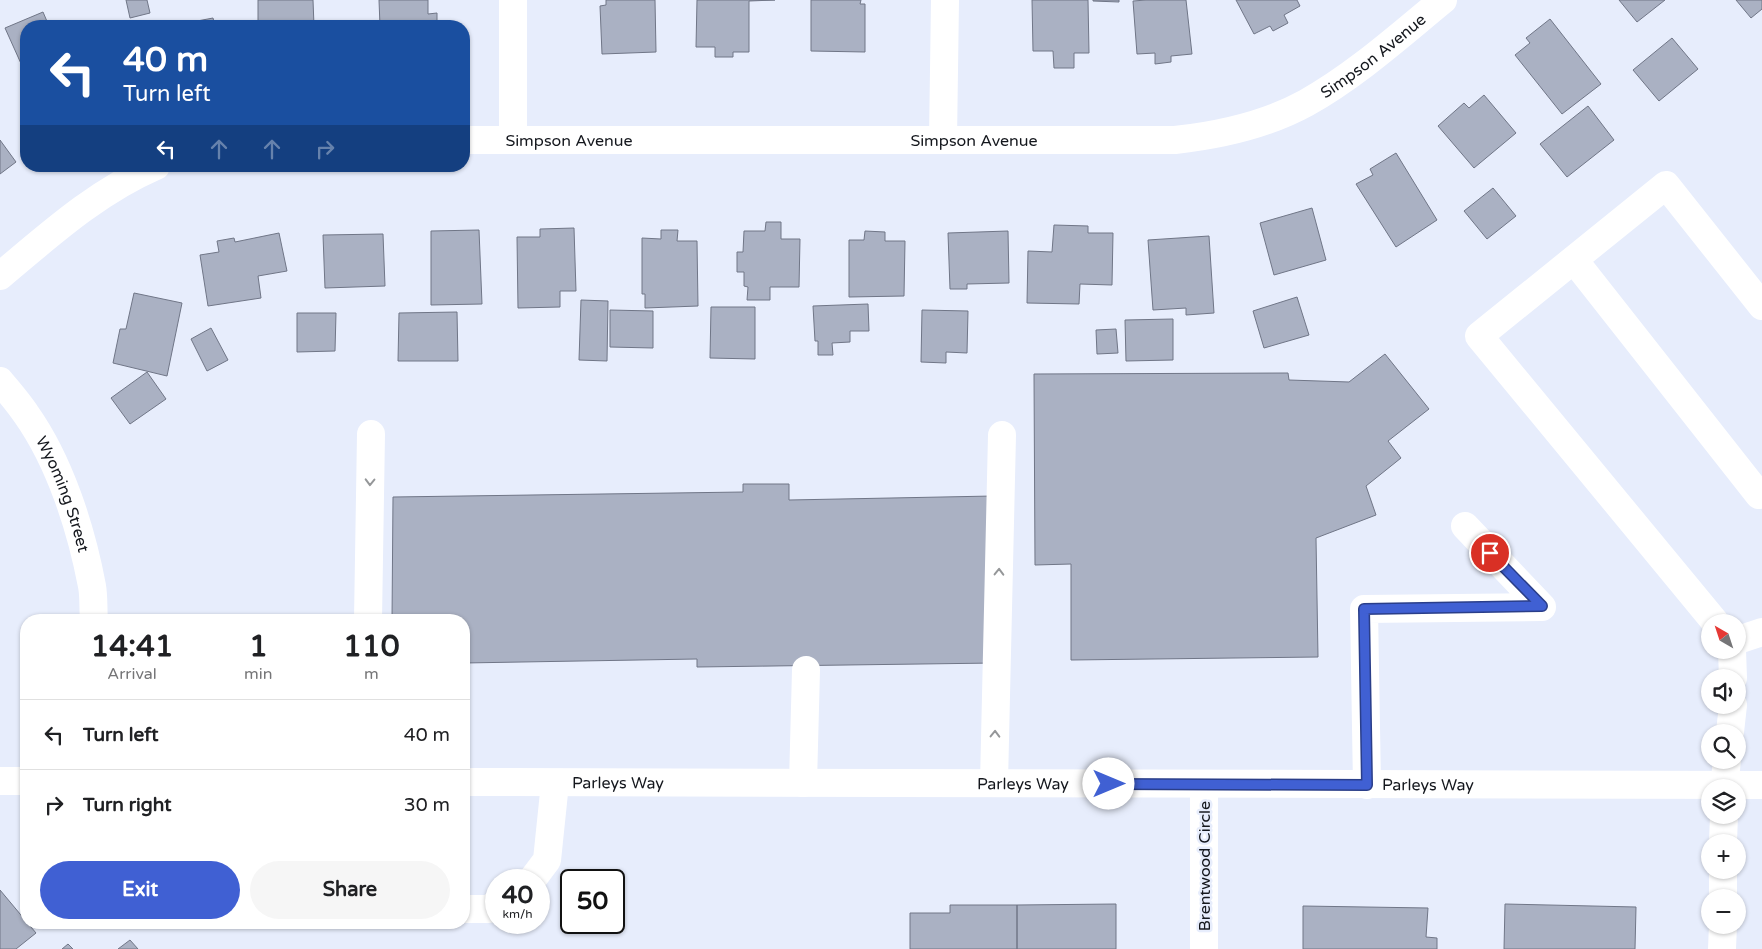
<!DOCTYPE html>
<meta charset="utf-8">
<style>
body{margin:0;font-family:"Varela Round",sans-serif;background:#f6f6f6;color:#202124;height:100vh;display:flex;flex-direction:column;font-size:19px;white-space:nowrap}
*{box-sizing:border-box;margin:0}
p{font-size:16px;color:#757577}
.icon{flex:none;width:28px;height:28px;fill:none;stroke:currentColor;stroke-width:2;stroke-linecap:round;stroke-linejoin:round}
.map{position:relative;flex:1;overflow:hidden}
.drawer{position:absolute;left:20px;top:614px;width:450px;height:315px;display:flex;flex-direction:column;background:#fff;border-radius:20px;box-shadow:0 1px 4px #0004}
.drawer>*{flex:none}
.hud{position:absolute;left:20px;top:20px;width:450px;height:152px;border-radius:20px;box-shadow:0 1px 4px #0004;background:#1a4fa0;color:#fff;overflow:hidden}
.needle{width:32px;rotate:321deg}
.fabs{position:absolute;left:1701px;top:614px;display:grid;gap:10px}
.fabs a{display:grid;place-items:center;width:45px;height:45px;border-radius:50%;background:#fff;box-shadow:0 1px 4px #0004;font-size:25px}
.speed{position:absolute;left:485px;top:869px;display:flex;gap:10px;font-size:25px;font-weight:700;text-align:center}
.speed>*{display:grid;place-content:center;width:65px;height:65px;border-radius:50%;background:#fff;box-shadow:0 1px 4px #0004;line-height:1}
.speed small{font-size:12px;font-weight:400}
.speed .limit{border:2px solid #111;border-radius:8px;background:#fff;color:#111}
.pin{position:absolute;display:grid;place-items:center;width:42px;height:42px;color:#fff;margin:-21px;border:2px solid #fff;border-radius:50%;box-shadow:0 1px 5px #0007}
.me{position:absolute;width:55px;margin:-28px;rotate:90deg;stroke-linejoin:round;filter:drop-shadow(0 0 4px #0008)}
.turn{display:flex;align-items:center;gap:18px;height:105px;padding:0 20px;font-size:22px}
.turn .icon{width:65px;height:65px;stroke-width:2.5}
.turn b{display:block;font-size:35px;line-height:42px}
.lanes{display:flex;align-items:center;height:48px;padding:0 20px;background:#0003;justify-content:center;gap:25px;direction:ltr}
.lanes .off{opacity:.35}
.eta{display:flex;justify-content:space-evenly;align-items:center;height:85px;text-align:center}
.eta b{font-size:30px;font-weight:800;line-height:35px}
.cta{display:flex;gap:10px;margin-top:auto;padding:10px 20px}
.cta a{flex:1;height:58px;border-radius:30px;background:#4060d3;color:#fff;font-size:20px;font-weight:800;line-height:58px;text-align:center}
.cta a+a{background:#f6f6f6;color:#202124}
ul{padding:0;list-style:none}
li{display:flex;align-items:center;gap:15px;height:70px;padding:0 20px;border-top:1px solid #e0e0e0}
li div{flex:1}
li b{display:block;font-size:19px}
li em{font-style:normal}
.map>svg:first-child{display:block}
.building{fill:#aab1c3;stroke:#707687}
.lines{fill:none;stroke-linecap:round;stroke-linejoin:round}
.minor{stroke:#fff;stroke-width:28}
.major{stroke:#fff;stroke-width:28}
.oneway{stroke:#959799}
.route-casing{stroke:#2a3e89;stroke-width:12}
.route{stroke:#4060d3;stroke-width:9}
.labels{text-anchor:middle;stroke-width:5;stroke-linejoin:round;paint-order:stroke}
.street-label{font-size:16px;fill:#14171d;stroke:#e7edfc}
</style>
<div class="map">
<svg width="1762" height="949" viewBox="0 0 1762 949">
<rect width="100%" height="100%" fill="#e7edfc"/>
<path class="building" d="M 126,0 L 147,0 L 150,13 L 130,18 Z
M 258,0 L 313,0 L 314,26 L 258,26 Z
M 379,0 L 428,0 L 428,14 L 437,13 L 437,26 L 380,26 Z
M 606,0 L 655,0 L 656,52 L 602,54 L 600,6 L 606,5 Z
M 697,0 L 775,0 L 749,1 L 749,52 L 733,52 L 733,57 L 715,57 L 715,47 L 696,47 Z
M 811,0 L 861,0 L 860,4 L 865,4 L 865,52 L 811,51 Z
M 1032,0 L 1088,0 L 1089,53 L 1074,53 L 1074,68 L 1054,68 L 1053,51 L 1033,51 Z
M 1093,0 L 1119,0 L 1119,2 L 1093,1 Z
M 1146,0 L 1186,0 L 1192,54 L 1171,56 L 1171,62 L 1155,64 L 1155,53 L 1137,54 L 1133,1 Z
M 1236,0 L 1297,0 L 1300,6 L 1284,15 L 1288,23 L 1273,31 L 1270,26 L 1254,34 Z
M 1619,0 L 1665,0 L 1637,22 Z
M 1736,0 L 1762,0 L 1762,9 L 1751,18 Z
M 43,12 L 49,26 L 26,26 L 26,67 L 23,68 L 5,28 Z
M 213,18 L 215,26 L 154,26 L 153,24 L 170,21 L 171,26 Z
M 1550,19 L 1601,84 L 1562,114 L 1515,55 L 1530,43 L 1526,38 Z
M 110,21 L 112,26 L 98,26 Z
M 1672,38 L 1698,69 L 1659,101 L 1633,70 Z
M 1484,95 L 1516,133 L 1474,168 L 1438,126 L 1464,103 L 1469,108 Z
M 1588,106 L 1614,140 L 1567,177 L 1540,144 Z
M 0,140 L 16,162 L 0,174 Z
M 1396,153 L 1437,220 L 1396,247 L 1356,184 L 1373,175 L 1370,169 Z
M 1493,188 L 1516,216 L 1487,239 L 1464,211 Z
M 1312,208 L 1326,260 L 1274,275 L 1260,223 Z
M 766,222 L 781,222 L 781,239 L 800,239 L 799,287 L 770,287 L 770,300 L 747,300 L 748,287 L 744,286 L 744,272 L 737,272 L 737,252 L 743,252 L 744,231 L 765,231 Z
M 1054,225 L 1088,226 L 1088,233 L 1113,233 L 1112,285 L 1080,284 L 1079,304 L 1027,303 L 1028,251 L 1052,252 Z
M 574,228 L 576,291 L 560,291 L 560,307 L 518,308 L 517,237 L 540,237 L 540,229 Z
M 479,230 L 482,304 L 431,305 L 431,231 Z
M 661,230 L 678,230 L 677,241 L 697,241 L 698,306 L 645,308 L 645,294 L 642,294 L 642,238 L 661,239 Z
M 865,231 L 885,232 L 885,241 L 905,241 L 904,296 L 849,297 L 849,240 L 864,240 Z
M 1008,231 L 1009,283 L 967,284 L 967,289 L 950,289 L 948,233 Z
M 279,233 L 287,271 L 258,276 L 261,298 L 208,306 L 200,255 L 219,252 L 217,241 L 234,238 L 235,242 Z
M 383,234 L 385,286 L 325,288 L 323,235 Z
M 1209,236 L 1214,313 L 1186,315 L 1186,308 L 1153,310 L 1148,240 Z
M 134,293 L 182,303 L 167,376 L 113,363 L 120,329 L 126,329 Z
M 1297,297 L 1309,335 L 1264,348 L 1253,311 Z
M 581,300 L 608,301 L 607,361 L 579,360 Z
M 868,304 L 869,331 L 850,331 L 850,342 L 832,343 L 833,355 L 818,355 L 818,341 L 815,341 L 813,306 Z
M 711,307 L 755,307 L 755,359 L 710,358 Z
M 610,310 L 653,311 L 653,348 L 610,347 Z
M 922,310 L 968,311 L 967,353 L 946,352 L 946,363 L 921,362 Z
M 457,312 L 458,361 L 398,361 L 399,313 Z
M 297,313 L 336,313 L 335,351 L 297,352 Z
M 1173,319 L 1173,360 L 1126,361 L 1125,320 Z
M 211,328 L 228,360 L 207,371 L 191,339 Z
M 1116,329 L 1118,353 L 1097,354 L 1096,330 Z
M 1385,354 L 1429,409 L 1388,441 L 1401,458 L 1366,486 L 1376,515 L 1316,538 L 1318,657 L 1071,660 L 1071,564 L 1035,565 L 1034,374 L 1288,373 L 1289,380 L 1349,382 Z
M 147,372 L 166,399 L 130,424 L 111,398 Z
M 743,484 L 789,484 L 789,500 L 993,496 L 995,663 L 697,667 L 697,659 L 464,663 L 464,620 L 392,620 L 393,497 L 743,492 Z
M 0,890 L 36,933 L 16,949 L 0,949 Z
M 1116,904 L 1116,949 L 1017,949 L 1017,905 Z
M 1505,904 L 1636,907 L 1635,949 L 1504,949 Z
M 950,905 L 1017,905 L 1017,949 L 910,949 L 910,913 L 950,913 Z
M 1303,906 L 1428,908 L 1426,937 L 1437,938 L 1437,949 L 1303,949 Z
M 130,940 L 138,949 L 118,949 Z
M 68,944 L 73,949 L 62,949 Z"/>
<g class="lines">
<g class="minor">
<path d="M 513,0 L 513,139"/>
<path id="s1" d="M 464,140 L 1175,140 C 1221,135 1266,125 1306,103 C 1356,75 1399,36 1443,0"/>
<path d="M 943,140 L 945,0"/>
<path d="M 1574,260 L 1759,495"/>
<path d="M 0,276 C 49,235 96,192 156,166"/>
<path id="s2" d="M 0,381 C 9,392 18,402 26,414 C 60,462 81,528 92,586 C 94,597 93,609 94,620"/>
<path d="M 368,620 L 371,434"/>
<path d="M 1715,622 L 1479,336 L 1666,185 L 1762,306"/>
<path d="M 1738,640 L 1762,632"/>
<path d="M 1732,650 L 1733,678"/>
<path d="M 1730,732 L 1733,705"/>
<path d="M 803,783 L 806,670"/>
<path d="M 994,783 L 1002,435"/>
<path d="M 1367,785 L 1364,609 L 1542,607 L 1465,526"/>
<path d="M 1724,788 L 1727,760"/>
<path d="M 1723,842 L 1724,815"/>
<path d="M 532,880 L 547,860 L 555,783"/>
<path d="M 1723,898 L 1723,870"/>
<path d="M 464,909 L 489,909 L 496,904"/>
<path d="M 1204,949 L 1204,784"/>
<path d="M 1722,949 L 1723,925"/>
</g>
<g class="major">
<path d="M 0,781 L 26,781"/>
<path id="s3" d="M 464,782 L 1762,785"/>
</g>
</g>
<defs><path id="oneway-chevron" d="M-2-3.5L2.5 0L-2 3.5" fill="none" stroke-width="1.6" stroke-linecap="round" stroke-linejoin="round" transform="scale(1.25)"/></defs>
<g class="oneway">
<use href="#oneway-chevron" transform="translate(370 482) rotate(91)"/>
<use href="#oneway-chevron" transform="translate(999 572) rotate(-89)"/>
<use href="#oneway-chevron" transform="translate(995 734) rotate(-89)"/>
</g>
<g class="lines">
<g class="route-casing">
<path id="route" d="M 1109,784 L 1367,785 L 1364,609 L 1542,606 L 1490,553"/>
</g>
<use href="#route" class="route"/>
</g>
<g class="labels">
<g class="street-label">
<text dy="6" stroke="none"><textPath href="#s1" startOffset="930">Simpson Avenue</textPath></text>
<text dy="6" stroke="none"><textPath href="#s1" startOffset="105">Simpson Avenue</textPath></text>
<text dy="6" stroke="none"><textPath href="#s1" startOffset="510">Simpson Avenue</textPath></text>
<text dy="6" stroke="none"><textPath href="#s2" startOffset="131">Wyoming Street</textPath></text>
<text dy="6" stroke="none"><textPath href="#s3" startOffset="154">Parleys Way</textPath></text>
<text dy="6" stroke="none"><textPath href="#s3" startOffset="559">Parleys Way</textPath></text>
<text dy="6" stroke="none"><textPath href="#s3" startOffset="964">Parleys Way</textPath></text>
<text transform="translate(1204 866) rotate(-90)" y="6">Brentwood Circle</text>
</g>
</g>
</svg>
<div class="fabs">
<a><svg class="needle" viewBox="-14 -14 28 28"><path d="M0-13l5 13h-10z" fill="#e53935"/><path d="M0 13l5-13h-10z" fill="#757577"/></svg></a>
<a><svg class="icon" aria-label="sound" viewBox="0 0 24 24"><path d="M4 9h4l5-4v14l-5-4H4zM17 9q2 3 0 6"/></svg></a>
<a><svg class="icon" aria-label="search" viewBox="0 0 24 24"><circle cx="10" cy="10" r="6"/><path d="M15 15l6 6"/></svg></a>
<a><svg class="icon" aria-label="layers" viewBox="0 0 24 24"><path d="M12 4l9 5-9 5-9-5zM3 14l9 5 9-5"/></svg></a>
<a>+</a>
<a>−</a>
</div>
<div class="speed"><div>40<small>km/h</small></div><div class="limit">50</div></div>
<div class="pin" style="left:1490px;top:553px;background:#d93025"><svg class="icon" aria-label="arrive" viewBox="0 0 24 24"><path d="M6 21V4h12l-3 4 3 4H6"/></svg></div>
<svg class="me" style="left:1109px;top:784px" viewBox="-20 -20 40 40"><circle r="19" fill="#fff"/><path d="M0-13L10 11 0 6-10 11z" fill="#4060d3"/></svg>
<div class="hud">
<div class="turn"><svg class="icon" aria-label="left" viewBox="0 0 24 24"><path d="M17 20v-9H6M10 6l-5 5 5 5"/></svg><div><b>40 m</b>Turn left</div></div>
<div class="lanes"><svg class="icon" aria-label="left" viewBox="0 0 24 24"><path d="M17 20v-9H6M10 6l-5 5 5 5"/></svg><svg class="icon off" aria-label="ahead" viewBox="0 0 24 24"><path d="M12 20V5M6 11l6-6 6 6"/></svg><svg class="icon off" aria-label="ahead" viewBox="0 0 24 24"><path d="M12 20V5M6 11l6-6 6 6"/></svg><svg class="icon off" aria-label="right" viewBox="0 0 24 24"><path d="M7 20v-9h11M14 6l5 5-5 5"/></svg></div>
</div>
<section class="drawer">
<div class="eta">
<div><b>14:41</b><p>Arrival</p></div>
<div><b>1</b><p>min</p></div>
<div><b>110</b><p>m</p></div>
</div>
<ul>
<li><svg class="icon" aria-label="left" viewBox="0 0 24 24"><path d="M17 20v-9H6M10 6l-5 5 5 5"/></svg><div><b>Turn left</b></div><em>40 m</em></li>
<li><svg class="icon" aria-label="right" viewBox="0 0 24 24"><path d="M7 20v-9h11M14 6l5 5-5 5"/></svg><div><b>Turn right</b></div><em>30 m</em></li>
</ul>
<div class="cta"><a>Exit</a><a>Share</a></div>
</section>
</div>
